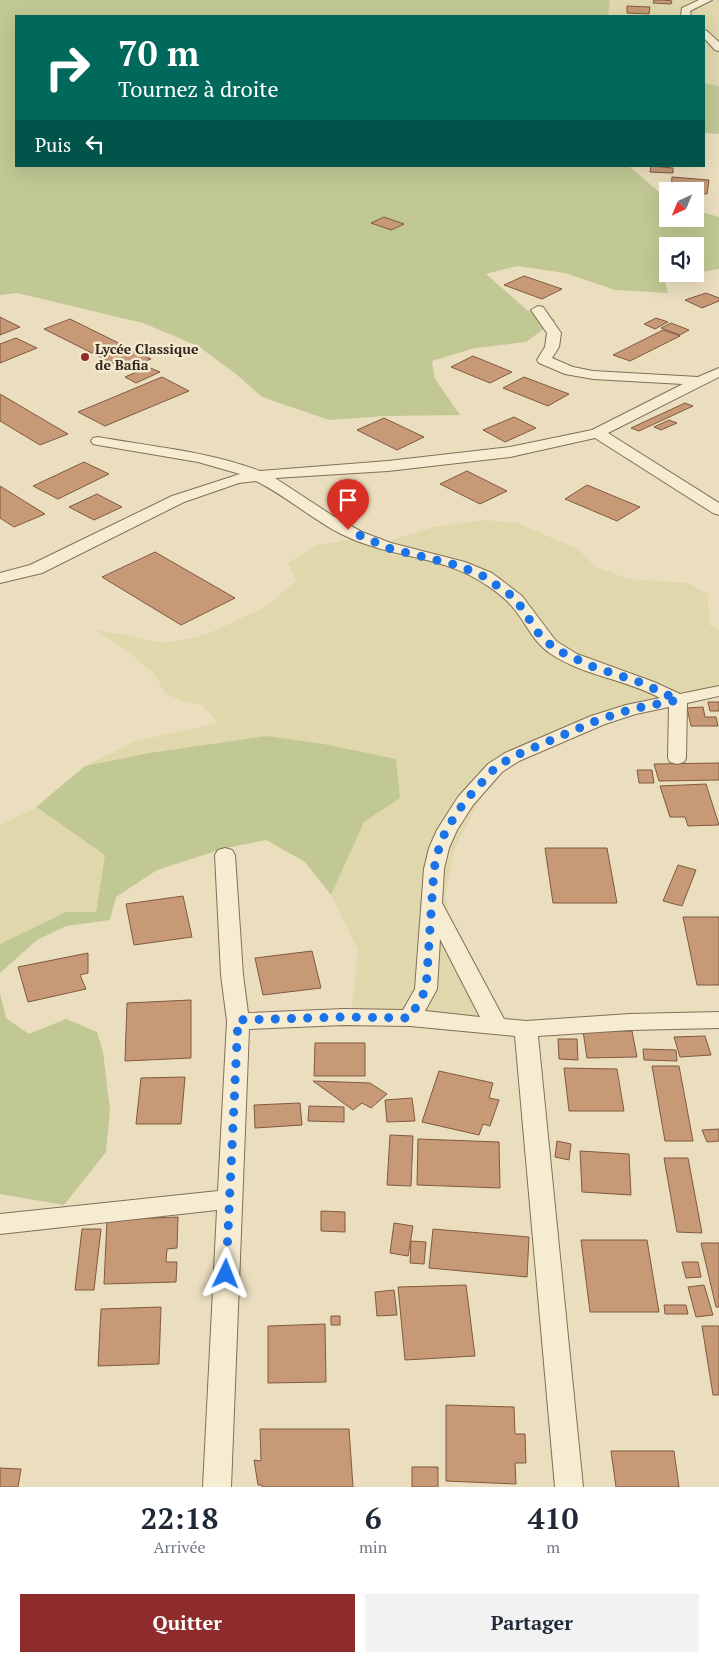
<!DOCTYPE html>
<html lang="fr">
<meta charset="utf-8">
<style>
body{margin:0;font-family:"PT Serif",serif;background:#f2f2f3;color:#1f2937;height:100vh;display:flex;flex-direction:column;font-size:19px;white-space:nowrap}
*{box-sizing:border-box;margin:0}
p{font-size:16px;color:#747a83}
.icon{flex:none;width:28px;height:28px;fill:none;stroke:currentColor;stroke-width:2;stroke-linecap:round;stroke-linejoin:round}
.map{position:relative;height:1487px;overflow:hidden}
.panel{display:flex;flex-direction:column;background:#fff;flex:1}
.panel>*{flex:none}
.top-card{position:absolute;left:15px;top:15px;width:690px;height:152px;border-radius:0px;box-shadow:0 5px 20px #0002;background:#00695c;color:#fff;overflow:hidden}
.needle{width:32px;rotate:224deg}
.tools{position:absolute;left:659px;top:182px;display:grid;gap:10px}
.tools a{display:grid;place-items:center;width:45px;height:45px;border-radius:0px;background:#fff;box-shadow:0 5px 20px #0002;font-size:25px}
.pin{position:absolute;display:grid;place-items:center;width:42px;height:42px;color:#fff;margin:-51px -21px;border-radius:50% 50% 50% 0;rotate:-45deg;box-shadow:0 0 5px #0007}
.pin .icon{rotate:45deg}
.me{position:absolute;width:55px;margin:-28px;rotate:2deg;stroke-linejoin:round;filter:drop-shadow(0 0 4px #0008)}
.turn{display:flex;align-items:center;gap:18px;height:105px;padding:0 20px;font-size:22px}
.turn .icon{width:65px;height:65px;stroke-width:2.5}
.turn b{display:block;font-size:35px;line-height:42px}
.then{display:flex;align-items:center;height:48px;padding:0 20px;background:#0003;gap:10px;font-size:19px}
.eta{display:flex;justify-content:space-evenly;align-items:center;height:85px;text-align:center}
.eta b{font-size:30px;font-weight:600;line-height:35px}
.primary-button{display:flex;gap:10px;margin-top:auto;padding:10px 20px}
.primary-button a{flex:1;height:58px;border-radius:0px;background:#8e2c2c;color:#fff;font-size:20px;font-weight:600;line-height:58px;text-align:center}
.primary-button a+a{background:#f2f2f3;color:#1f2937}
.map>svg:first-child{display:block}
.farmland{fill:#e0d8ac}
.green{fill:#c1c894}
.building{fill:#c79976;stroke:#805a3f}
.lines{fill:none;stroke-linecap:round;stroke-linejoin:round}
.street-casing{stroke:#826f58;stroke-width:2}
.street{fill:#f6ecd1;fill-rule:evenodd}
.route{stroke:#1a73e8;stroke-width:9;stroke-dasharray:0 16.2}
.poi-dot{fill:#8e2c2c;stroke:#f3e9ce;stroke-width:2}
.labels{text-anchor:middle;stroke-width:5;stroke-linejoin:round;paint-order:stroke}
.far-poi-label{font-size:14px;font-weight:bold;fill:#32271c;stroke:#f3e9ce;text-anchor:start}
</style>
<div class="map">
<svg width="719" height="1487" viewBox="0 0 719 1487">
<rect width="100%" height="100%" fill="#ebdebf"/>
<path class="farmland" d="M 609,0 L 719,0 L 719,86 L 704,83 L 704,16 L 608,16 L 610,1 Z
M 484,520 L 517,523 L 578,549 L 596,567 L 629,579 L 688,583 L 708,594 L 709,625 L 719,629 L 719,691 L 613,715 L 509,763 L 481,798 L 455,847 L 445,898 L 456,940 L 492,1035 L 416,1016 L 350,1021 L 358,950 L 331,895 L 364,822 L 400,798 L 396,759 L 324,744 L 267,736 L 149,753 L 85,766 L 136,741 L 218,723 L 202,705 L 181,701 L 164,692 L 156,676 L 130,653 L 93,629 L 164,643 L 205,635 L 265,607 L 296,581 L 288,563 L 317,545 L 354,539 L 389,541 L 434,527 Z
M 36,807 L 105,855 L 96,912 L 66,912 L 0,944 L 0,825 Z"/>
<path class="green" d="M 0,0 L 609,0 L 610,1 L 608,16 L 16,16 L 16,166 L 629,166 L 667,199 L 668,219 L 695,219 L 695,210 L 719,217 L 719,269 L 695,273 L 695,246 L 668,246 L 668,274 L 693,274 L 664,277 L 668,293 L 615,290 L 565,273 L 517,266 L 486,274 L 527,310 L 556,320 L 526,342 L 475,348 L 432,361 L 435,379 L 460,415 L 386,416 L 329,420 L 262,397 L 236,374 L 198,346 L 143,323 L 17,293 L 0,295 Z
M 704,83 L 719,86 L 719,134 L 704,133 Z
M 267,736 L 324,744 L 396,759 L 400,798 L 364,822 L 331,895 L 305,862 L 266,840 L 226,848 L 157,870 L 116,897 L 110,920 L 66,926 L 37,940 L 0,973 L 0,944 L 66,912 L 96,912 L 105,855 L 36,807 L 85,766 L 149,753 Z
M 0,993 L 6,1018 L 29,1034 L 66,1019 L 97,1032 L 103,1052 L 110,1110 L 106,1152 L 64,1205 L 0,1194 Z"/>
<path class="building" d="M 654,0 L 664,0 L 672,1 L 671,4 L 653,3 Z
M 627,6 L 650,7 L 649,14 L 627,13 Z
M 651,166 L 673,168 L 673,173 L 650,172 Z
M 672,177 L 709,180 L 707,194 L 671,191 Z
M 384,217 L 404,224 L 391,230 L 371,223 Z
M 524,276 L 562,289 L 542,299 L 504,285 Z
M 706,293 L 719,298 L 719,301 L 702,308 L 685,300 Z
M 0,317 L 20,327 L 0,335 Z
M 656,318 L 668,322 L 655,329 L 644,324 Z
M 70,319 L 151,359 L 124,369 L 44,329 Z
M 671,323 L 689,330 L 680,335 L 661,328 Z
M 663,330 L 680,336 L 630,361 L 613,355 Z
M 16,338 L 37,348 L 0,363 L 0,344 Z
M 473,356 L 512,372 L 490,383 L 451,367 Z
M 148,367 L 160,372 L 136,383 L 125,377 Z
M 162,377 L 189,391 L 105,426 L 78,412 Z
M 524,377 L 569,394 L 548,406 L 503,388 Z
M 0,394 L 68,434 L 40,445 L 0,421 Z
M 685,403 L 693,406 L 639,431 L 631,428 Z
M 514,417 L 536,428 L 505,442 L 483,430 Z
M 384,418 L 424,437 L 397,450 L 357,430 Z
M 669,420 L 677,423 L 661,430 L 654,427 Z
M 84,462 L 109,474 L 58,499 L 33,486 Z
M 467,471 L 507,491 L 480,504 L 440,484 Z
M 587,485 L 640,507 L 617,521 L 565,499 Z
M 0,486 L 45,514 L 14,527 L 0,518 Z
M 97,494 L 122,507 L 94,520 L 69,507 Z
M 155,552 L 235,598 L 181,625 L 102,577 Z
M 708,702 L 719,702 L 719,711 L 710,711 Z
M 703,707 L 705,717 L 716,717 L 718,726 L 691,726 L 687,708 Z
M 719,763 L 719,780 L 659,781 L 654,764 Z
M 637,770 L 652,770 L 654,783 L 639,783 Z
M 706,784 L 719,825 L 688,826 L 685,817 L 670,817 L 660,786 Z
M 545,848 L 607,848 L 617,903 L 553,903 Z
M 678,865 L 696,870 L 682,906 L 663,901 Z
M 183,896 L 192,937 L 134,945 L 126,904 Z
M 683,917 L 719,917 L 719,985 L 697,985 Z
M 312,951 L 321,988 L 263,995 L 255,958 Z
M 88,953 L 88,973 L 80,975 L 86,989 L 28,1002 L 18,967 Z
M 191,1000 L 191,1058 L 125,1061 L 127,1003 Z
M 583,1031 L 632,1031 L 637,1057 L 587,1058 Z
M 705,1036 L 711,1055 L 680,1057 L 674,1037 Z
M 558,1039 L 577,1039 L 578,1060 L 559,1059 Z
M 315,1043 L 365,1043 L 365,1076 L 314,1076 Z
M 643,1049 L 676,1050 L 677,1061 L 644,1060 Z
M 652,1066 L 679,1066 L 693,1141 L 665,1141 Z
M 564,1068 L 617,1069 L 624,1111 L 569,1111 Z
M 439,1071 L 493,1083 L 489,1098 L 499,1100 L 490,1126 L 483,1124 L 479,1135 L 422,1122 Z
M 185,1077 L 181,1124 L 136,1124 L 141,1078 Z
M 313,1081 L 370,1083 L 387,1094 L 371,1108 L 362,1103 L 353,1110 Z
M 412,1098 L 415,1121 L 387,1122 L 385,1100 Z
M 300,1103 L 302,1125 L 255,1128 L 254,1105 Z
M 309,1106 L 344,1107 L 344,1122 L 308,1121 Z
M 719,1129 L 719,1141 L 707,1142 L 702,1130 Z
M 390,1135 L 413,1136 L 411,1186 L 387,1185 Z
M 418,1139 L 499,1142 L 500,1188 L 417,1185 Z
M 557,1141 L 571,1144 L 569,1160 L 555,1157 Z
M 580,1151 L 629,1154 L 631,1195 L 582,1192 Z
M 664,1158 L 688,1158 L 702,1233 L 677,1232 Z
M 321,1211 L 345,1212 L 345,1232 L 321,1231 Z
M 178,1217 L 177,1248 L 167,1249 L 166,1262 L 177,1262 L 176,1282 L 104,1284 L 107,1220 Z
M 394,1223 L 413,1226 L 408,1256 L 390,1253 Z
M 82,1229 L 101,1229 L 94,1290 L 75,1290 Z
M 433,1229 L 529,1237 L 527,1277 L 429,1268 Z
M 581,1240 L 647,1240 L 659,1312 L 590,1312 Z
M 411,1241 L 426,1242 L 424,1264 L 410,1263 Z
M 701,1243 L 719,1243 L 719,1307 L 716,1307 Z
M 682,1262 L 698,1262 L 701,1277 L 686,1278 Z
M 466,1285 L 475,1356 L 405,1360 L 398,1287 Z
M 704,1285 L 713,1315 L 696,1317 L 688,1287 Z
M 394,1290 L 397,1315 L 377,1316 L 375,1292 Z
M 664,1305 L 686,1305 L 688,1314 L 665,1314 Z
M 161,1307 L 159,1364 L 98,1366 L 101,1309 Z
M 331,1316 L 340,1316 L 340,1325 L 331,1325 Z
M 325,1324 L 326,1382 L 268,1383 L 268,1326 Z
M 702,1326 L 719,1326 L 719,1395 L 713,1395 Z
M 446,1405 L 514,1407 L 515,1434 L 525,1434 L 526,1463 L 515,1463 L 516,1484 L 446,1481 Z
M 260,1429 L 349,1429 L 353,1487 L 262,1487 L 262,1485 L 258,1485 L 254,1460 L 261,1461 Z
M 611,1451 L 674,1451 L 679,1487 L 616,1487 Z
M 412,1467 L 438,1467 L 438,1487 L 412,1487 Z
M 0,1468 L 21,1469 L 18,1487 L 0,1487 Z"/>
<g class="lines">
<g class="street-casing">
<path id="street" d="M 699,0 L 712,0 L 690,11 L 691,16 L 681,16 L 682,8 Z
M 704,30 L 707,31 L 719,42 L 719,51 L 715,50 L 704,38 Z
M 538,306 L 543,307 L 561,333 L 559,347 L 552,358 L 573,367 L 593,371 L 698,377 L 719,368 L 719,377 L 608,433 L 719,503 L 719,515 L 713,513 L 595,438 L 510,457 L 388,471 L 275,478 L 333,516 L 362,532 L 391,543 L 465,562 L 492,573 L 522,596 L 556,641 L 577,654 L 654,682 L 680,694 L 719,686 L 719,696 L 687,703 L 686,758 L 684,762 L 677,764 L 670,762 L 668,758 L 669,707 L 636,714 L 605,724 L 519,761 L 502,772 L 473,805 L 457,830 L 449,848 L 444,869 L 442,903 L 504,1019 L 526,1021 L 630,1014 L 719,1012 L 719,1028 L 630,1030 L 538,1036 L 583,1487 L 555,1487 L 515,1036 L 410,1026 L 344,1025 L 249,1029 L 231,1487 L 203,1487 L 217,1210 L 0,1234 L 0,1214 L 218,1191 L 227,1021 L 221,975 L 215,855 L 218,850 L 225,848 L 232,850 L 235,855 L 243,975 L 248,1013 L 344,1009 L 403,1010 L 415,989 L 424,869 L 429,848 L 437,830 L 458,797 L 488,764 L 505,753 L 591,716 L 626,705 L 660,698 C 625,679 584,676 551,654 C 534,643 527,625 515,610 C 506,598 493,589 480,581 C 444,558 397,557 357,541 C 320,527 292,499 256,481 L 239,483 L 184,502 L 42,573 L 0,583 L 0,573 L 30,565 L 172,496 L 240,474 L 198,462 L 98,445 L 93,444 L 91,441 L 93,438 L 98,437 C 153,447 208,451 260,471 L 388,461 L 510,447 L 592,430 L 683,384 L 593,379 L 565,374 L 539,363 L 537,360 L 545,347 L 547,333 L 531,310 ZM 440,939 L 480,1017 L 425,1011 L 437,989 Z"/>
</g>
<use href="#street" class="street"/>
</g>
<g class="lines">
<path class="route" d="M 226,1274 L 238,1020 L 344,1017 L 410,1018 L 426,989 L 434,869 L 439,848 L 446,830 L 465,801 L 495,768 L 512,757 L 598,720 L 632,709 L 678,700 L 642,683 L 591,666 L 555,649 L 539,634 L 515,598 L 483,576 L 460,566 L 388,548 L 348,530"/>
</g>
<circle class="poi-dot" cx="85" cy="357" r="5"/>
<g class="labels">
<g class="far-poi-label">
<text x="95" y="354">Lycée Classique<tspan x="95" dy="16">de Bafia</tspan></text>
</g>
</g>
</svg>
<div class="tools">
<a><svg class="needle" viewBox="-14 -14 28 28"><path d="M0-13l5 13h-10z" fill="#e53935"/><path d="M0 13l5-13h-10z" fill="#747a83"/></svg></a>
<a><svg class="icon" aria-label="sound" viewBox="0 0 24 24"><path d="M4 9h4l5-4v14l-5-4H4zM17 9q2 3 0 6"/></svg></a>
</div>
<div class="pin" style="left:348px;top:530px;background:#d93025"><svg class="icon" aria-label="arrive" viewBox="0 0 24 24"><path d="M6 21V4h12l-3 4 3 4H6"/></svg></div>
<svg class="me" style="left:226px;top:1274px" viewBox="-20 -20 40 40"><path d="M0-17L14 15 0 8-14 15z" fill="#1a73e8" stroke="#fff" stroke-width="4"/></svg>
<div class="top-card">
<div class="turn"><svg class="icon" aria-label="right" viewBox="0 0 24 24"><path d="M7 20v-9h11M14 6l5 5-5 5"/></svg><div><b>70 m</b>Tournez à droite</div></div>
<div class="then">Puis<svg class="icon" aria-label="left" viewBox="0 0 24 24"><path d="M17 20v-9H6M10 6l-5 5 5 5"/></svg></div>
</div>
</div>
<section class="panel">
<div class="eta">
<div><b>22:18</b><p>Arrivée</p></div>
<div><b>6</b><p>min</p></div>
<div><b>410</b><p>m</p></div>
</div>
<div class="primary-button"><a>Quitter</a><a>Partager</a></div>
</section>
